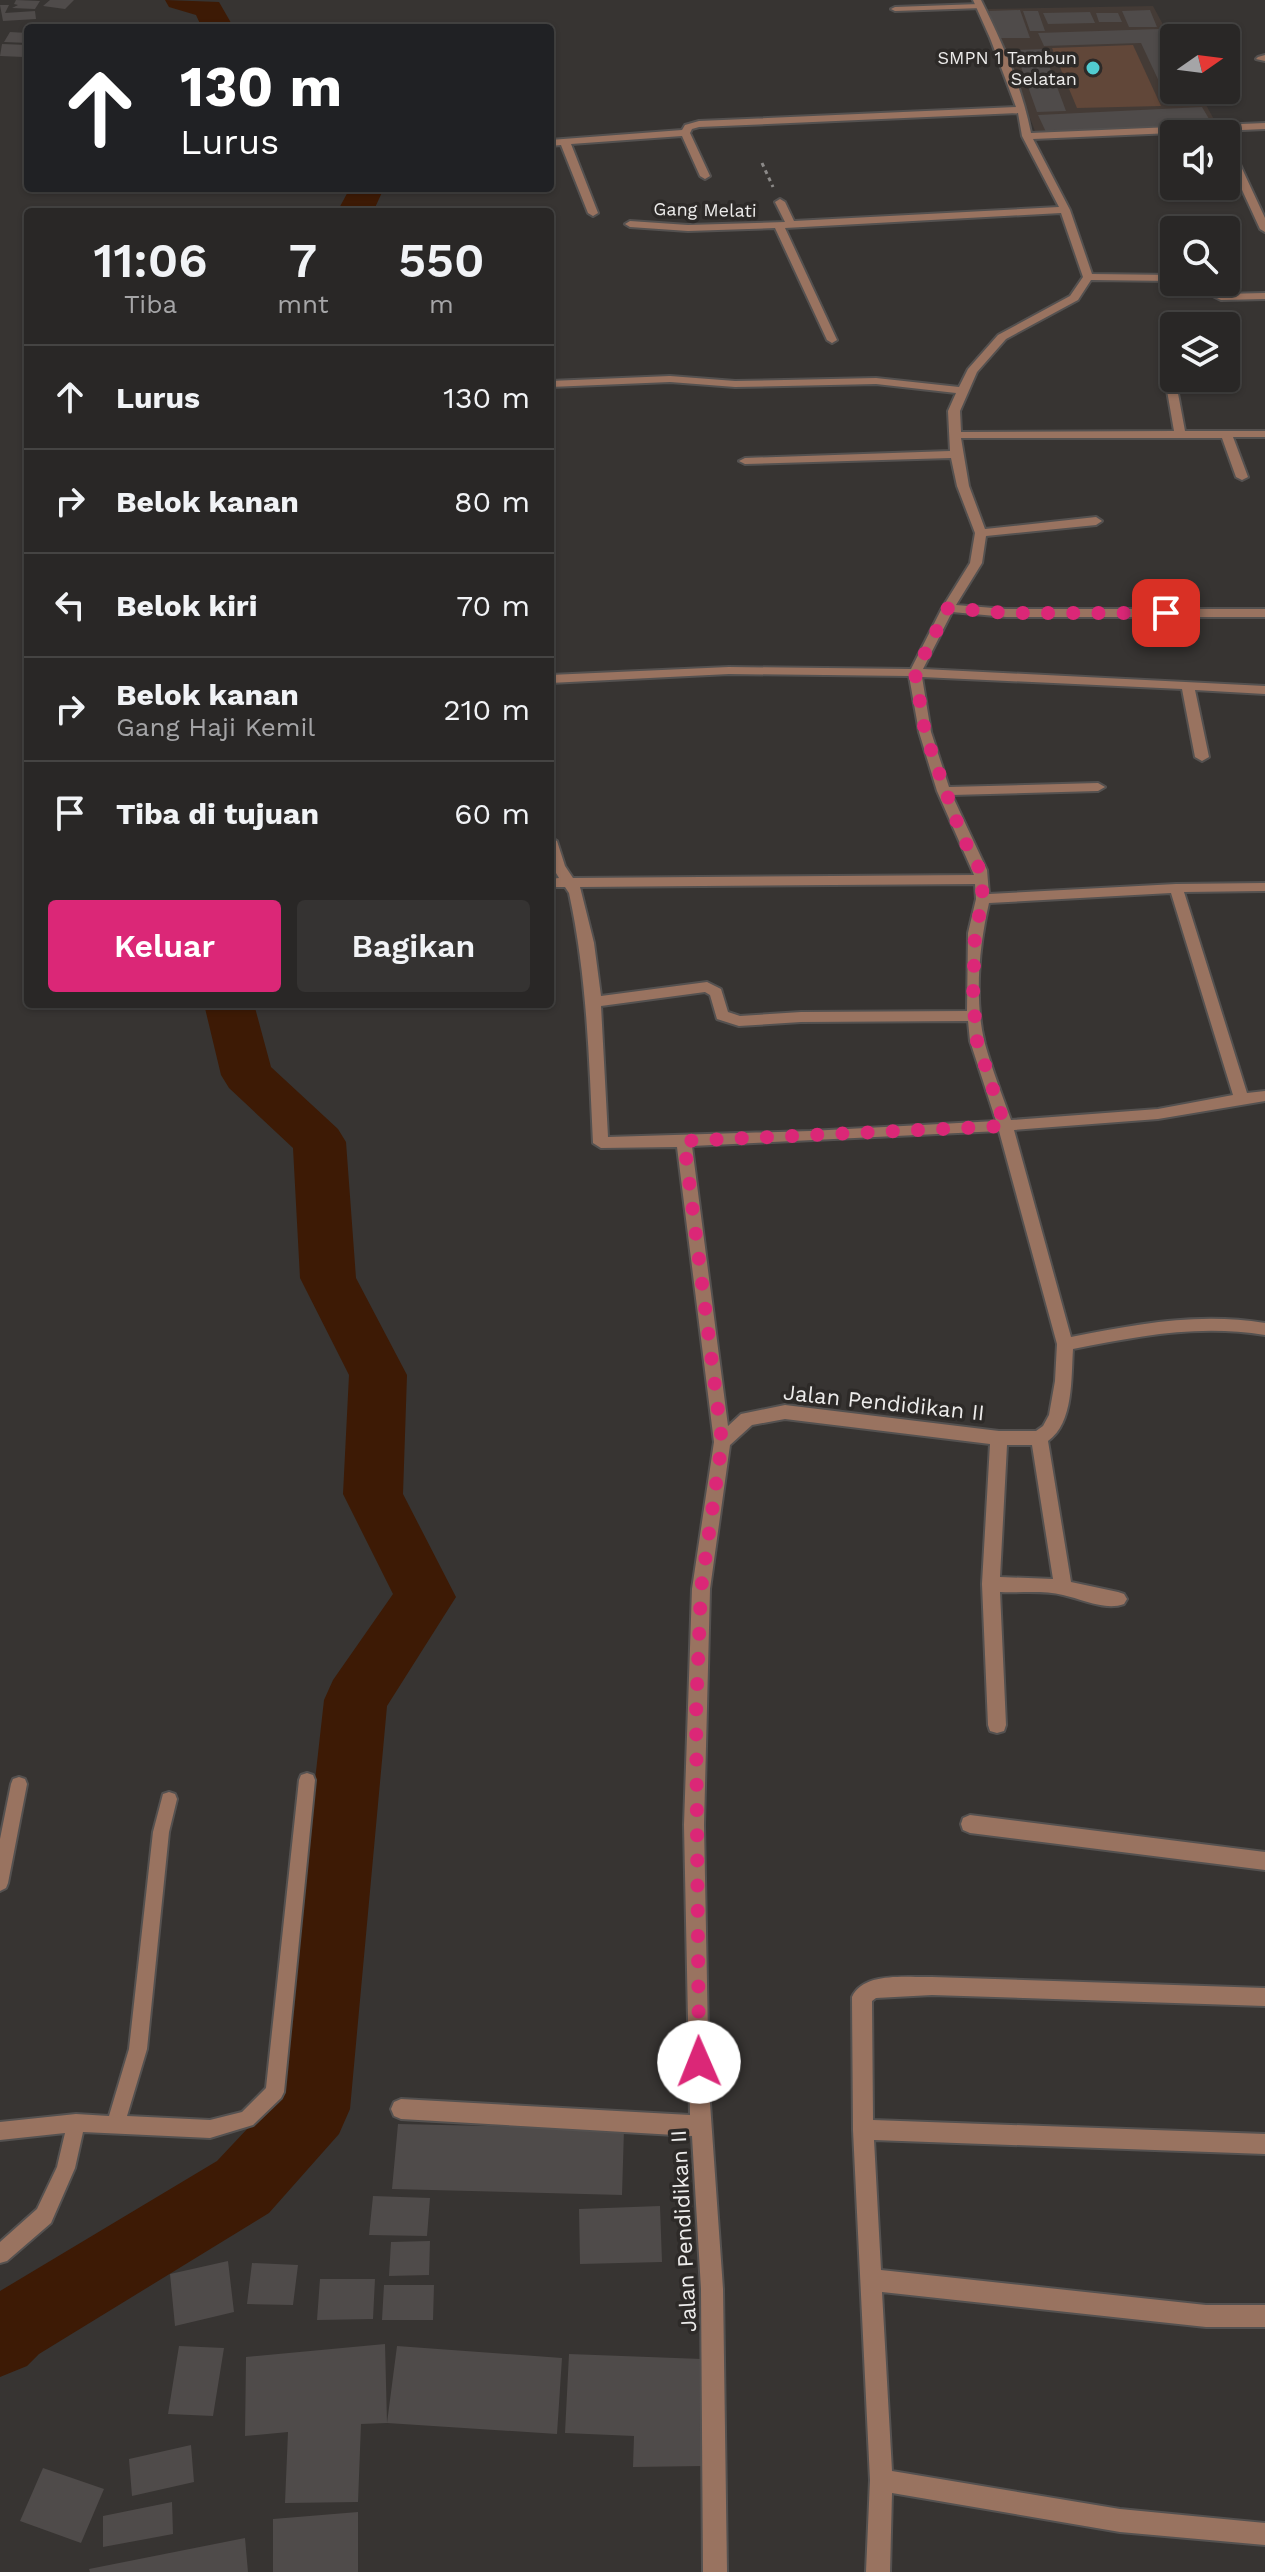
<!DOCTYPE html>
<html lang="id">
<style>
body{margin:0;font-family:"Work Sans",sans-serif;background:#353332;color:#f1f3f6;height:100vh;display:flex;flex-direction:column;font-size:30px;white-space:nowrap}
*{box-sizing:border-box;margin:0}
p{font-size:26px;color:#a5a5a7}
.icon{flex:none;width:44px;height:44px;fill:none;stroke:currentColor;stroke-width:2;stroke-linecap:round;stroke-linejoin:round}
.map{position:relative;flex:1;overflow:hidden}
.side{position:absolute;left:24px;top:208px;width:530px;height:800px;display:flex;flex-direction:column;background:#292726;border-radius:8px;box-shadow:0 2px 6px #0004,0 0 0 2px #454443}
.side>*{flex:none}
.guide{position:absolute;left:24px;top:24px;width:530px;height:168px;border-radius:8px;box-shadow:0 2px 6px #0004,0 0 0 2px #454443;background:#202124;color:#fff;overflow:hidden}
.needle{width:52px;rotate:76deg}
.controls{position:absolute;left:1160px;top:24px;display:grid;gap:16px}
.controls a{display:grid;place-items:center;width:80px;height:80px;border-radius:8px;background:#292726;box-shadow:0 2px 6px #0004,0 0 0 2px #454443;font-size:40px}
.pin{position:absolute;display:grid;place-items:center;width:68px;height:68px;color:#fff;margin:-34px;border-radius:16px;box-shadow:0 4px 12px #0006}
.me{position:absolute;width:88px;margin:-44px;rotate:359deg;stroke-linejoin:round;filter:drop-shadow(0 0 6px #0008)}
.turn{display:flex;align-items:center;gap:28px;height:168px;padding:0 24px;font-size:36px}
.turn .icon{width:104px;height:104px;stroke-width:2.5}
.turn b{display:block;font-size:56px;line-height:68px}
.eta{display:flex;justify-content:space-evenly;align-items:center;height:136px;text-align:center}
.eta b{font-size:48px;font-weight:600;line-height:56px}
.cta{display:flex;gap:16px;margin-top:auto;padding:16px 24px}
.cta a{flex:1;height:92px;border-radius:8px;background:#db2777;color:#fff;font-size:32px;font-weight:600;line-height:92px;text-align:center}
.cta a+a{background:#353332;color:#f1f3f6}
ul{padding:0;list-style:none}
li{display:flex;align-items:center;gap:24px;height:104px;padding:0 24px;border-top:2px solid #454443}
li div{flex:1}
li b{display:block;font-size:30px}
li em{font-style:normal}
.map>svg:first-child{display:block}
.built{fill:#443b36}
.green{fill:#614739}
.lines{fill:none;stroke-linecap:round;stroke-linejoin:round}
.river{fill:#3d1a05;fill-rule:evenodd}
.building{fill:#4f4b4a}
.lane-casing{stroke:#545150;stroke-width:4}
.street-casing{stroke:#545150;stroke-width:4}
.path{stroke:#8b8988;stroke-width:3;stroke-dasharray:4 4;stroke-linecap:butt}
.lane{fill:#997360;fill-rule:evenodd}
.street{fill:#997360;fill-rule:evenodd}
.route{stroke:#db2777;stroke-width:14;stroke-dasharray:0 25.2}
.poi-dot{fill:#51ccd1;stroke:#2d2a28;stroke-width:3}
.labels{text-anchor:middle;stroke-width:7;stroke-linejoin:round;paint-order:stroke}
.far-poi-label{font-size:18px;fill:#edeceb;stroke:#2d2a28;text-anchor:end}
.far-street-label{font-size:18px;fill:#edeceb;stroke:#2d2a28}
.street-label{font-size:22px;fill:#edeceb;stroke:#2d2a28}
</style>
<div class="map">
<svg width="1265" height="2572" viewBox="0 0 1265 2572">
<rect width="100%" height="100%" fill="#373432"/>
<path class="built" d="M 1153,6 L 1174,45 L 1174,90 L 1198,90 L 1217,125 L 1036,134 L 1002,43 L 996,37 L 985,9 Z"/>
<path class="green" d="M 1133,45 L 1161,106 L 1077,108 L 1052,48 Z"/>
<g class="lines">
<path class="river" d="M 165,0 L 219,2 L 234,28 L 202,28 L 196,15 L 169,7 Z
M 350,188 L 384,188 L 373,212 L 337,212 Z
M 204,1004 L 254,1004 L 271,1067 L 338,1129 L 346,1142 L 356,1278 L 407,1375 L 403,1494 L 456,1597 L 387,1706 L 350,2109 L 339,2134 L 269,2213 L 39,2354 L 27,2366 L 0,2377 L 0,2291 L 217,2161 L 280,2094 L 324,1700 L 333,1680 L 393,1594 L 343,1494 L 349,1375 L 300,1278 L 293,1148 L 229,1088 L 221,1075 Z"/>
</g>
<path class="building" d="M 16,0 L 40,1 L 35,9 L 12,8 L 18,5 L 14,4 Z
M 50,0 L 74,0 L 65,9 L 43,6 Z
M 0,5 L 9,5 L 5,13 L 35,11 L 36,19 L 3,21 Z
M 1020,10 L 1030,38 L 998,38 L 989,11 Z
M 1150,10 L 1157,27 L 1129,27 L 1122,11 Z
M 1023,11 L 1038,11 L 1045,31 L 1030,31 Z
M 1090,12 L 1095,23 L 1048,24 L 1043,13 Z
M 1096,13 L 1118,13 L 1122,22 L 1099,22 Z
M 1159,29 L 1174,59 L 1174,90 L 1189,90 L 1196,104 L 1170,105 L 1141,43 L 1044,46 L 1038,33 Z
M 10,32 L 28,33 L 28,43 L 4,42 Z
M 2,44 L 28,45 L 28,50 L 24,57 L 0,56 Z
M 1043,49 L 1066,111 L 1037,112 L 1015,50 Z
M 1202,107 L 1212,124 L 1046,132 L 1038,115 Z
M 398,2124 L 624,2129 L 622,2195 L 392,2189 Z
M 373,2196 L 430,2198 L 427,2236 L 369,2235 Z
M 660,2206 L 662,2262 L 580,2264 L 579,2209 Z
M 430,2241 L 429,2275 L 389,2276 L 391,2242 Z
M 228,2261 L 234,2312 L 175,2326 L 170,2274 Z
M 252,2263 L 298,2265 L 293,2305 L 247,2304 Z
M 320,2279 L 375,2279 L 373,2319 L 317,2320 Z
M 384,2285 L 434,2285 L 433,2320 L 382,2320 Z
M 385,2344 L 387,2423 L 361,2424 L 358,2502 L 285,2503 L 288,2432 L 245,2436 L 246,2357 Z
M 179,2346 L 224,2348 L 213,2416 L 168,2414 Z
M 397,2346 L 562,2358 L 557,2434 L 387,2423 Z
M 569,2354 L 702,2359 L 703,2466 L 633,2467 L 634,2436 L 565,2433 Z
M 191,2445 L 194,2482 L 132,2496 L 129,2459 Z
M 43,2468 L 104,2489 L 81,2543 L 20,2521 Z
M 172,2502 L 173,2534 L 103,2547 L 103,2516 Z
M 358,2512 L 358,2572 L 273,2572 L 273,2519 Z
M 245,2538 L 248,2572 L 90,2572 L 89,2569 Z"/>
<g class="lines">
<g class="lane-casing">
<path id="lane" d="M 979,4 L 983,6 L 982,8 L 895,11 L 891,9 L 895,7 Z
M 307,1773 L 313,1775 L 315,1780 L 284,2092 L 281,2098 L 253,2125 L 210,2138 L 83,2132 L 75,2168 L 51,2223 L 7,2261 L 0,2263 L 0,2242 L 37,2209 L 57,2167 L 65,2133 L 0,2140 L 0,2122 L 76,2114 L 109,2116 L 129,2049 L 153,1832 L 163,1794 L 169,1792 L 175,1794 L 177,1799 L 169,1832 L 147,2049 L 127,2116 L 210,2120 L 242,2112 L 266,2088 L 299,1780 L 301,1775 Z
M 19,1777 L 25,1779 L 27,1784 L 8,1883 L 6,1888 L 0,1891 L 0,1839 L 11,1784 L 13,1779 Z"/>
</g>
<g class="street-casing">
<path id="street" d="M 973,0 L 981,0 C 1002,42 1022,87 1031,133 L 1265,123 L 1265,129 L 1033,139 L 1070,210 L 1092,274 L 1174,275 L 1174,281 L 1091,280 L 1078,300 L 1006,339 L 977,372 L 960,411 L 961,432 L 1174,431 L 1164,373 L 1169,370 L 1174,372 L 1185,431 L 1265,431 L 1265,437 L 1233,437 L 1248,477 L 1242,480 L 1236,477 L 1222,438 L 961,438 L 969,486 L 985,529 L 1096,517 L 1102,521 L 1096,525 L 986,536 L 982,563 L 956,605 L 1006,609 L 1265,609 L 1265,617 L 1006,617 L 952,612 L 923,669 L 1265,686 L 1265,694 L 1195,690 L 1209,757 L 1202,761 L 1195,757 L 1182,689 L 922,677 L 931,732 L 949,787 L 1098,783 L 1105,787 L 1098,791 L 952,795 L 987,870 L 989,894 L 1176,884 L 1265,883 L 1265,891 L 1184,892 L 1247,1093 L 1265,1091 L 1265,1101 L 1158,1119 L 1014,1130 L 1071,1337 C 1136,1324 1199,1312 1265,1323 L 1265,1335 C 1199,1324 1138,1336 1073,1349 C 1071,1377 1074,1423 1048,1441 L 1071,1582 L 1118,1592 L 1124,1594 L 1127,1599 L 1124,1604 C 1105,1611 1082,1599 1063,1595 C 1044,1590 1020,1593 1000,1592 L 1006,1725 L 1004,1731 L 997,1733 L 990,1731 L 988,1725 L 982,1584 L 990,1444 L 785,1419 L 752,1425 L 730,1445 L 710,1589 L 704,1825 L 709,2089 L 723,2289 L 727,2572 L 703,2572 L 701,2289 L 692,2136 L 401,2119 L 394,2116 L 391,2109 L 394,2102 L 401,2099 L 690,2115 L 684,1825 L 692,1589 L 714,1442 L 677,1147 L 601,1148 L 593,1143 C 589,1058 587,976 569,893 L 565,887 L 550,887 L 550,879 L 559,878 L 550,863 L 550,837 L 557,841 L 565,866 L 573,878 L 974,875 L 937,791 L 919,732 L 909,676 L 729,674 L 550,683 L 550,675 L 729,667 L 911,669 L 942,608 L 970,563 L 975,533 L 957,486 L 951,458 L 745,464 L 739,461 L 745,458 L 950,451 L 948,411 L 956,393 L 876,384 L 735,387 L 670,382 L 550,387 L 550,381 L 670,376 L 735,381 L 876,378 L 959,387 L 968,369 L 998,335 L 1070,296 L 1083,277 L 1061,213 L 785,228 L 837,340 L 832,343 L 827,340 L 775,228 L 688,231 L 630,227 L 625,224 L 630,221 L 688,225 L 785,222 L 775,202 L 780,199 L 785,202 L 794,221 L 1059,207 L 1022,136 L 1018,113 L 699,127 L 692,129 L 690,133 L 710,176 L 705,179 L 700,176 L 682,136 L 571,144 L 598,213 L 593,216 L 588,213 L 561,145 L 550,146 L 550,140 L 682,130 L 685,125 L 699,121 L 1016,107 L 990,38 ZM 975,884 L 976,899 L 968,933 L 967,1011 L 801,1012 L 740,1016 L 728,1012 L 721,989 L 707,982 L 601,996 L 594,943 L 580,887 ZM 1171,893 L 1233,1095 L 1158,1109 L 1011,1120 C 1002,1095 992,1069 985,1044 C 974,1001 979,946 989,903 ZM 705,992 L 710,995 L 717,1019 L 739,1026 L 801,1022 L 968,1021 L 970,1041 L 996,1121 L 810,1131 L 608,1137 L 601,1006 ZM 999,1131 L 1057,1344 L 1055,1381 L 1049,1415 L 1043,1426 L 1036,1431 L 999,1431 L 785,1405 L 741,1414 L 728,1426 L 692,1146 ZM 1007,1445 L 1032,1445 L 1053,1579 L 1000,1577 Z
M 1265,55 L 1265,61 L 1256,59 L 1258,57 Z
M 1226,142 L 1231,145 L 1265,218 L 1265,232 L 1260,229 L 1226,155 Z
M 1184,282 L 1197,282 L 1223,294 L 1265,293 L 1265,299 L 1221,300 Z
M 970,1815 L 1265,1852 L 1265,1870 L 970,1833 L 963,1830 L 961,1824 L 963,1818 Z
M 932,1977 L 1265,1988 L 1265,2006 L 932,1995 L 876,1998 L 872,2001 L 873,2120 L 1265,2134 L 1265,2154 L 874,2140 L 881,2270 L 1206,2305 L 1265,2305 L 1265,2327 L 1206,2327 L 882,2292 L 892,2471 L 1120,2509 L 1265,2523 L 1265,2545 L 1120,2532 L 892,2493 L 890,2572 L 866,2572 L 870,2480 L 853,2130 L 852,1997 C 864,1971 908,1978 932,1977 Z"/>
</g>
<path class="path" d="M 762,163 L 773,187"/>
<use href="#lane" class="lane"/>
<use href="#street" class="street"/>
</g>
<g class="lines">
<path class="route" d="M 699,2062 L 696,1713 L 701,1589 L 722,1442 L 684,1141 L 1005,1126 L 977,1041 L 973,998 L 975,933 L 983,899 L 980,870 L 962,836 L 935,762 L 925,732 L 915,673 L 948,608 L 1006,613 L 1166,613"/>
</g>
<circle class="poi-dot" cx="1093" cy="68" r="8"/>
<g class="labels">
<g class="far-poi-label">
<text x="1077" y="64">SMPN 1 Tambun<tspan x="1077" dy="21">Selatan</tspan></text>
</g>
<g class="far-street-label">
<text transform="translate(705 210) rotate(1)" y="6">Gang Melati</text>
</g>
<g class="street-label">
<text transform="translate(884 1402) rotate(6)" y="8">Jalan Pendidikan II</text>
<text transform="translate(683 2231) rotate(-93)" y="8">Jalan Pendidikan II</text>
</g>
</g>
</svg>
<div class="controls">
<a><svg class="needle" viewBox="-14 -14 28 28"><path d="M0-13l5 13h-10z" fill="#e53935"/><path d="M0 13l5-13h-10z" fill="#a5a5a7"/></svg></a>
<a><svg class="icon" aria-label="sound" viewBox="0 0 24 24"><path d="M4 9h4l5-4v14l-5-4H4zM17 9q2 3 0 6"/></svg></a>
<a><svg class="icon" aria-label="search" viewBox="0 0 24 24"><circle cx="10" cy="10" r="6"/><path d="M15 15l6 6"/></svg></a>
<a><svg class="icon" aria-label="layers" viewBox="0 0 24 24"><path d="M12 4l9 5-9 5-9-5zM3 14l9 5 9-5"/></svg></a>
</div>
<div class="pin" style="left:1166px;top:613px;background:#d93025"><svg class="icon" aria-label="arrive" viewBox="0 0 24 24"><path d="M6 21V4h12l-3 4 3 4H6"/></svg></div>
<svg class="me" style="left:699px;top:2062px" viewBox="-20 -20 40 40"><circle r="19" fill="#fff"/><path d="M0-13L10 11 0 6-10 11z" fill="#db2777"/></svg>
<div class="guide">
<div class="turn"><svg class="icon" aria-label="ahead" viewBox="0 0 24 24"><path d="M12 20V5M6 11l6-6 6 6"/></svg><div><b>130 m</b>Lurus</div></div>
</div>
<section class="side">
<div class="eta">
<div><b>11:06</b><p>Tiba</p></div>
<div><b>7</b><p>mnt</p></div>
<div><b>550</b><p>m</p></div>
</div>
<ul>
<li><svg class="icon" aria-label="ahead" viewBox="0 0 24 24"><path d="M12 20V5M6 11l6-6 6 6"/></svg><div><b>Lurus</b></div><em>130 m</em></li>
<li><svg class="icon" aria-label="right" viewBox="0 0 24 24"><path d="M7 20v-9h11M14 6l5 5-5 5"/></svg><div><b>Belok kanan</b></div><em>80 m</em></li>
<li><svg class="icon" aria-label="left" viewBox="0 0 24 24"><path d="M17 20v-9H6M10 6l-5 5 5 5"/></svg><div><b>Belok kiri</b></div><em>70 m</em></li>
<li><svg class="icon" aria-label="right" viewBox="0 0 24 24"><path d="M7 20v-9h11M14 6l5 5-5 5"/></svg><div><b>Belok kanan</b><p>Gang Haji Kemil</p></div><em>210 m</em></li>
<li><svg class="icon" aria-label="arrive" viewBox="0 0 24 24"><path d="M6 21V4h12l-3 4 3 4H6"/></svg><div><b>Tiba di tujuan</b></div><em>60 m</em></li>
</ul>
<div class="cta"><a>Keluar</a><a>Bagikan</a></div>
</section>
</div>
